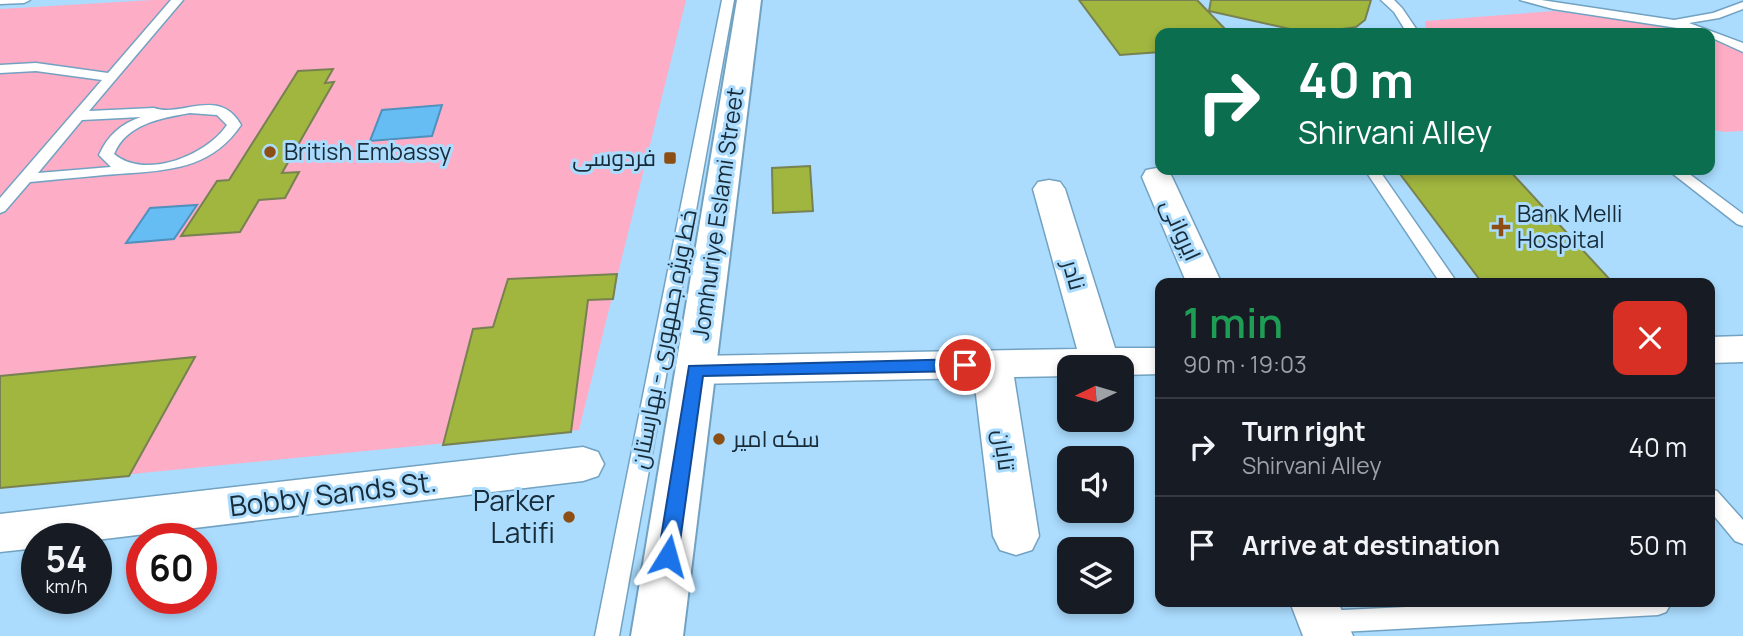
<!DOCTYPE html>
<meta charset="utf-8">
<style>
body{margin:0;font-family:Manrope,Cairo,sans-serif;background:#20242c;color:#f1f3f6;height:100vh;display:flex;flex-direction:column;font-size:26px;white-space:nowrap}
*{box-sizing:border-box;margin:0}
p{font-size:23px;color:#9ea1a6}
.icon{flex:none;width:38px;height:38px;fill:none;stroke:currentColor;stroke-width:2;stroke-linecap:round;stroke-linejoin:round}
.map{position:relative;flex:1;overflow:hidden}
.side{position:absolute;left:1155px;top:278px;width:560px;height:329px;display:flex;flex-direction:column;background:#171b24;border-radius:14px;box-shadow:0 4px 10px #0003}
.side>*{flex:none}
.banner{position:absolute;left:1155px;top:28px;width:560px;height:147px;border-radius:14px;box-shadow:0 4px 10px #0003;background:#0b6e4f;color:#fff;overflow:hidden}
.needle{width:46px;rotate:265deg}
.buttons{position:absolute;left:1057px;top:355px;display:grid;gap:14px}
.buttons a{display:grid;place-items:center;width:77px;height:77px;border-radius:14px;background:#171b24;box-shadow:0 4px 10px #0003;font-size:35px}
.speed{position:absolute;left:21px;top:523px;display:flex;gap:14px;font-size:35px;font-weight:700;text-align:center}
.speed>*{display:grid;place-content:center;width:91px;height:91px;border-radius:50%;background:#171b24;box-shadow:0 4px 10px #0003;line-height:1}
.speed small{font-size:18px;font-weight:400}
.speed .limit{border:10px solid #d22;background:#fff;color:#111}
.pin{position:absolute;display:grid;place-items:center;width:60px;height:60px;color:#fff;margin:-30px;border:4px solid #fff;border-radius:50%;box-shadow:0 2px 7px #0007}
.me{position:absolute;width:77px;margin:-38px;rotate:8deg;stroke-linejoin:round;filter:drop-shadow(0 0 5px #0008)}
.turn{display:flex;align-items:center;gap:24px;height:147px;padding:0 28px;font-size:32px}
.turn .icon{width:91px;height:91px;stroke-width:2.5}
.turn b{display:block;font-size:49px;line-height:60px}
.round{display:grid;place-items:center;flex:none;width:74px;height:74px;border-radius:14px;background:#20242c}
.summary{display:flex;align-items:center;justify-content:space-between;height:119px;padding:0 28px}
h1{font-size:42px;font-weight:600;line-height:52px;color:#1e9e55}
ul{padding:0;list-style:none}
li{display:flex;align-items:center;gap:21px;height:98px;padding:0 28px;border-top:2px solid #363941}
li div{flex:1}
li b{display:block;font-size:26px}
li em{font-style:normal}
.map>svg:first-child{display:block}
.green{fill:#fdadc6}
.water{fill:#66bdf4;stroke:#4e91bc;stroke-width:2}
.building{fill:#a1b63f;stroke:#778151;stroke-width:2}
.lines{fill:none;stroke-linecap:round;stroke-linejoin:round}
.lane-casing{stroke:#72a2c2;stroke-width:3}
.street-casing{stroke:#72a2c2;stroke-width:3}
.primary-casing{stroke:#72a2c2;stroke-width:4}
.lane{fill:#fff;fill-rule:evenodd}
.street{fill:#fff;fill-rule:evenodd}
.primary{fill:#fff;fill-rule:evenodd}
.route{fill:#1a73e8;stroke:#114b97;stroke-width:2}
.poi-dot{fill:#8c4e12;stroke:#abdcfe;stroke-width:2.5}
.labels{text-anchor:middle;stroke-width:6;stroke-linejoin:round;paint-order:stroke}
.poi-label{font-size:23px;fill:#172b38;stroke:#abdcfe;text-anchor:start}
.street-label{font-size:23px;fill:#172b38;stroke:#abdcfe}
.near-street-label{font-size:28px;fill:#172b38;stroke:#abdcfe}
.near-poi-label{font-size:28px;fill:#172b38;stroke:#abdcfe;text-anchor:end}
</style>
<div class="map">
<svg width="1743" height="636" viewBox="0 0 1743 636">
<rect width="100%" height="100%" fill="#abdcfe"/>
<path class="green" d="M 152,0 L 686,0 L 579,430 L 0,487 L 0,9 Z
M 1554,11 L 1669,26 L 1701,33 L 1427,33 L 1425,21 Z
M 1710,36 L 1743,53 L 1743,131 L 1724,132 L 1710,129 Z"/>
<path class="water" d="M 442,105 L 432,136 L 370,141 L 382,110 Z
M 197,205 L 174,239 L 126,243 L 150,208 Z"/>
<path class="building" d="M 1079,0 L 1197,0 L 1229,33 L 1160,33 L 1160,52 L 1120,55 Z
M 1211,0 L 1371,0 L 1365,20 L 1356,27 L 1321,32 L 1299,31 L 1209,11 Z
M 333,69 L 325,83 L 334,82 L 282,173 L 299,172 L 285,198 L 259,200 L 240,232 L 181,236 L 217,181 L 229,180 L 298,71 Z
M 810,166 L 813,211 L 773,213 L 772,168 Z
M 1397,170 L 1509,170 L 1614,284 L 1483,284 Z
M 617,274 L 613,299 L 588,300 L 571,432 L 443,445 L 473,329 L 493,327 L 508,279 Z
M 195,357 L 129,476 L 0,488 L 0,376 Z"/>
<g class="lines">
<g class="lane-casing">
<path id="lane" d="M 0,0 L 30,0 L 24,3 L 0,4 Z
M 171,0 L 183,0 L 89,111 L 154,108 C 181,118 219,86 241,125 C 214,165 176,170 132,173 C 99,175 64,179 30,182 L 5,211 L 0,213 L 0,198 L 102,80 L 36,71 L 0,73 L 0,65 L 36,63 L 108,73 ZM 190,113 L 217,115 L 227,125 C 206,156 145,180 114,154 C 126,124 161,118 190,113 ZM 141,117 C 121,124 108,135 99,155 L 111,167 L 38,173 L 82,120 Z
M 722,0 L 734,0 L 619,636 L 595,636 Z
M 1381,0 L 1394,0 L 1402,8 L 1419,33 L 1407,33 L 1394,12 Z
M 1520,0 L 1541,0 L 1674,20 L 1713,13 L 1743,2 L 1743,9 L 1719,18 L 1689,23 L 1743,43 L 1743,52 L 1710,37 L 1710,33 L 1553,9 Z
M 1365,170 L 1379,170 L 1458,284 L 1441,284 Z
M 1668,170 L 1684,170 L 1743,214 L 1743,226 L 1737,224 Z
M 1710,489 L 1717,491 L 1743,520 L 1743,544 L 1735,541 L 1710,511 Z
M 1511,602 L 1668,602 L 1670,605 L 1666,612 L 1658,615 L 1322,633 L 1314,630 L 1310,622 L 1314,614 L 1322,611 Z"/>
</g>
<g class="street-casing">
<path id="street" d="M 1157,168 L 1168,170 L 1172,177 L 1222,284 L 1187,284 L 1142,177 L 1146,170 Z
M 1049,180 L 1060,182 L 1065,189 L 1115,348 L 1160,348 L 1160,374 L 1122,375 L 1122,368 L 1069,368 L 1069,376 L 1014,377 L 1039,536 L 1032,550 L 1016,555 L 1000,550 L 993,536 L 974,378 L 695,384 L 681,380 L 676,370 L 681,360 L 695,356 L 1077,349 L 1033,189 L 1038,182 Z
M 1743,336 L 1743,362 L 1710,363 L 1710,337 Z
M 583,447 L 598,452 L 604,464 L 598,476 L 583,481 L 96,540 L 37,539 L 37,548 L 0,552 L 0,514 Z
M 1290,602 L 1338,602 L 1353,636 L 1303,636 Z"/>
</g>
<g class="primary-casing">
<path id="primary" d="M 737,0 L 761,0 L 683,636 L 631,636 Z"/>
</g>
<use href="#lane" class="lane"/>
<use href="#street" class="street"/>
<use href="#primary" class="primary"/>
</g>
<path class="route" d="M 965,359 L 974,365 L 965,371 L 703,376 L 678,556 L 675,562 L 668,565 L 661,562 L 658,556 L 689,366 Z"/>
<g class="poi-dot">
<circle cx="270" cy="152" r="7"/>
<rect x="663" y="151" width="14" height="14" rx="3.5"/>
<path d="M1497.5 216.5h7v7h7v7h-7v7h-7v-7h-7v-7h7z"/>
<circle cx="719" cy="439" r="7"/>
<circle cx="569" cy="517" r="7"/>
</g>
<g class="labels">
<g class="poi-label">
<text x="284" y="160">British Embassy</text>
<text x="656" y="166" text-anchor="end">فردوسی</text>
<text x="1517" y="222">Bank Melli<tspan x="1517" dy="26">Hospital</tspan></text>
<text x="733" y="447">سکه امیر</text>
</g>
<g class="street-label">
<text transform="translate(718 214) rotate(-82)" y="8">Jomhuriye Eslami Street</text>
<text transform="translate(1181 230) rotate(66)" y="8">ایروانی</text>
<text transform="translate(1074 275) rotate(74)" y="8">نادر</text>
<text transform="translate(664 339) rotate(-79)" y="8">خط ویژه جمهوری - بهارستان</text>
<text transform="translate(1004 450) rotate(82)" y="8">تابان</text>
</g>
<g class="near-street-label">
<text transform="translate(333 494) rotate(-7)" y="10">Bobby Sands St.</text>
</g>
<g class="near-poi-label">
<text x="555" y="511">Parker<tspan x="555" dy="32">Latifi</tspan></text>
</g>
</g>
</svg>
<div class="buttons">
<a><svg class="needle" viewBox="-14 -14 28 28"><path d="M0-13l5 13h-10z" fill="#e53935"/><path d="M0 13l5-13h-10z" fill="#9ea1a6"/></svg></a>
<a><svg class="icon" aria-label="sound" viewBox="0 0 24 24"><path d="M4 9h4l5-4v14l-5-4H4zM17 9q2 3 0 6"/></svg></a>
<a><svg class="icon" aria-label="layers" viewBox="0 0 24 24"><path d="M12 4l9 5-9 5-9-5zM3 14l9 5 9-5"/></svg></a>
</div>
<div class="speed"><div>54<small>km/h</small></div><div class="limit">60</div></div>
<div class="pin" style="left:965px;top:365px;background:#d93025"><svg class="icon" aria-label="arrive" viewBox="0 0 24 24"><path d="M6 21V4h12l-3 4 3 4H6"/></svg></div>
<svg class="me" style="left:668px;top:556px" viewBox="-20 -20 40 40"><path d="M0-17L14 15 0 8-14 15z" fill="#1a73e8" stroke="#fff" stroke-width="4"/></svg>
<div class="banner">
<div class="turn"><svg class="icon" aria-label="right" viewBox="0 0 24 24"><path d="M7 20v-9h11M14 6l5 5-5 5"/></svg><div><b>40 m</b>Shirvani Alley</div></div>
</div>
<section class="side">
<div class="summary"><div><h1>1 min</h1><p>90 m · 19:03</p></div><a class="round" style="background:#d93025;color:#fff"><svg class="icon" aria-label="close" viewBox="0 0 24 24"><path d="M6 6l12 12M18 6L6 18"/></svg></a></div>
<ul>
<li><svg class="icon" aria-label="right" viewBox="0 0 24 24"><path d="M7 20v-9h11M14 6l5 5-5 5"/></svg><div><b>Turn right</b><p>Shirvani Alley</p></div><em>40 m</em></li>
<li><svg class="icon" aria-label="arrive" viewBox="0 0 24 24"><path d="M6 21V4h12l-3 4 3 4H6"/></svg><div><b>Arrive at destination</b></div><em>50 m</em></li>
</ul>
</section>
</div>
